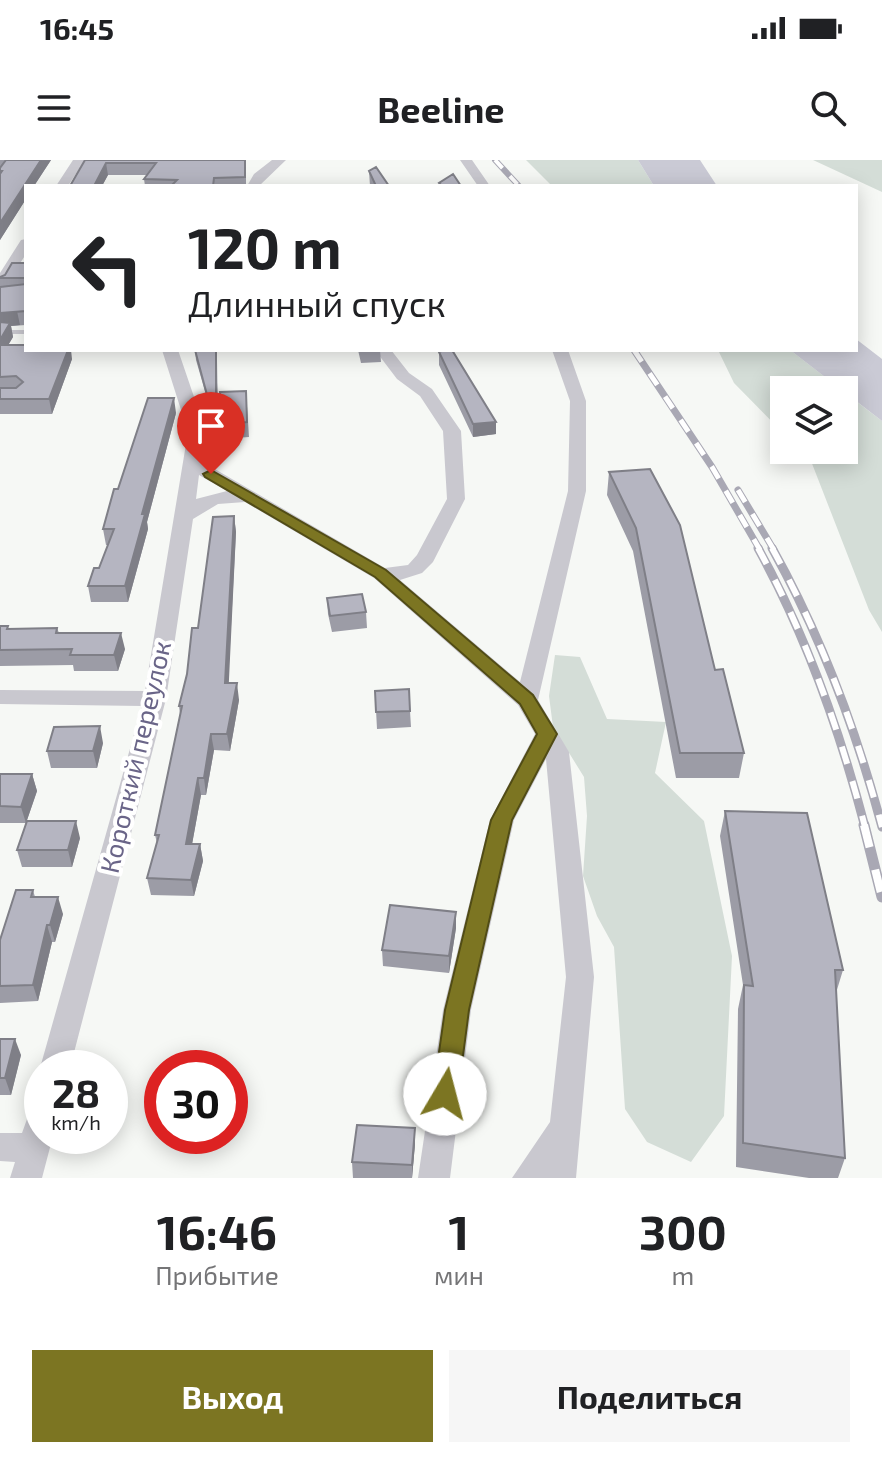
<!DOCTYPE html>
<html lang="ru">
<meta charset="utf-8">
<style>
body{margin:0;font-family:"Exo 2",sans-serif;background:#f6f6f6;color:#202124;height:100vh;display:flex;flex-direction:column;font-size:30px;white-space:nowrap}
*{box-sizing:border-box;margin:0}
p{font-size:26px;color:#757577}
.icon{flex:none;width:44px;height:44px;fill:none;stroke:currentColor;stroke-width:2;stroke-linecap:round;stroke-linejoin:round}
.map{position:relative;height:1018px;overflow:hidden}
.panel{display:flex;flex-direction:column;background:#fff;flex:1}
.panel>*{flex:none}
.top-card{position:absolute;left:24px;top:24px;width:834px;height:168px;border-radius:0px;box-shadow:0 4px 20px #0003;background:#fff;color:#202124;overflow:hidden}
.buttons{position:absolute;left:770px;top:216px;display:grid;gap:16px}
.buttons a{display:grid;place-items:center;width:88px;height:88px;border-radius:0px;background:#fff;box-shadow:0 4px 20px #0003;font-size:40px}
.speed{position:absolute;left:24px;top:890px;display:flex;gap:16px;font-size:40px;font-weight:700;text-align:center}
.speed>*{display:grid;place-content:center;width:104px;height:104px;border-radius:50%;background:#fff;box-shadow:0 4px 20px #0003;line-height:1}
.speed small{font-size:20px;font-weight:400}
.speed .limit{border:12px solid #d22;background:#fff;color:#111}
.pin{position:absolute;display:grid;place-items:center;width:68px;height:68px;color:#fff;margin:-82px -34px;border-radius:50% 50% 50% 0;rotate:-45deg;box-shadow:0 0 8px #0007}
.pin .icon{rotate:45deg}
.me{position:absolute;width:88px;margin:-44px;rotate:8deg;stroke-linejoin:round;filter:drop-shadow(0 0 6px #0008)}
.turn{display:flex;align-items:center;gap:28px;height:168px;padding:0 32px;font-size:36px}
.turn .icon{width:104px;height:104px;stroke-width:2.5}
.turn b{display:block;font-size:56px;line-height:68px}
.eta{display:flex;justify-content:space-evenly;align-items:center;height:136px;text-align:center}
.eta b{font-size:48px;font-weight:700;line-height:56px}
.action{display:flex;gap:16px;margin-top:auto;padding:16px 32px}
.action a{flex:1;height:92px;border-radius:0px;background:#7c7522;color:#fff;font-size:32px;font-weight:700;line-height:92px;text-align:center}
.action a+a{background:#f6f6f6;color:#202124}
.status{display:flex;justify-content:space-between;align-items:center;height:56px;padding:0 40px;background:#fff;direction:ltr}
.status svg{height:22px;fill:currentColor}
header{display:flex;justify-content:space-between;align-items:center;height:104px;padding:0 32px;background:#fff;font-size:36px;font-weight:700}
.map>svg:first-child{display:block}
.green{fill:#d4ddd7}
.water{fill:#cacad5}
.lines{fill:none;stroke-linecap:round;stroke-linejoin:round}
.lane{fill:#c9c8cf;fill-rule:evenodd}
.street{fill:#c9c8cf;fill-rule:evenodd}
.rail-far3-casing{stroke:#a9a8b4;stroke-width:6}
.rail-far2-casing{stroke:#a9a8b4;stroke-width:7}
.rail-far1-casing{stroke:#a9a8b4;stroke-width:9}
.rail-casing{stroke:#a9a8b4;stroke-width:11}
.rail-far3{stroke:#fff;stroke-width:4;stroke-dasharray:11;stroke-linecap:butt}
.rail-far2{stroke:#fff;stroke-width:5;stroke-dasharray:14;stroke-linecap:butt}
.rail-far1{stroke:#fff;stroke-width:6;stroke-dasharray:18;stroke-linecap:butt}
.rail{stroke:#fff;stroke-width:8;stroke-dasharray:23;stroke-linecap:butt}
.wall{fill:#9c9ca6}
.shaded-wall{fill:#7f7f87}
.building{fill:#b5b5c1;stroke:#7f7f87;stroke-width:2}
.route{fill:#7c7522;stroke:#514c16;stroke-width:2}
.labels{text-anchor:middle;stroke-width:8;stroke-linejoin:round;paint-order:stroke}
.street-label{font-size:26px;fill:#6a6588;stroke:#fff}
</style>
<div class="status"><b>16:45</b><svg viewBox="0 0 49 12"><path d="M0 12V9h3v3zM5 12V6h3v6zM10 12V3h3v9zM15 12V0h3v12zM26 1h20v11H26zM47 4h2v5h-2z"/></svg></div>
<header><svg class="icon" aria-label="menu" viewBox="0 0 24 24"><path d="M4 6h16M4 12h16M4 18h16"/></svg>Beeline<svg class="icon" aria-label="search" viewBox="0 0 24 24"><circle cx="10" cy="10" r="6"/><path d="M15 15l6 6"/></svg></header>
<div class="map">
<svg width="882" height="1018" viewBox="0 0 882 1018">
<rect width="100%" height="100%" fill="#f6f8f5"/>
<path class="green" d="M 526,0 L 638,0 L 654,26 L 552,26 Z
M 813,0 L 882,0 L 882,32 Z
M 718,190 L 790,190 L 842,230 L 784,230 L 784,274 L 734,223 Z
M 844,232 L 882,261 L 882,472 L 869,450 L 811,301 L 800,290 L 844,290 Z
M 555,495 L 580,497 L 607,559 L 666,562 L 655,613 L 704,661 L 732,796 L 724,956 L 691,1002 L 647,982 L 625,949 L 614,787 L 597,756 L 583,716 L 587,656 L 584,617 L 553,567 L 549,536 Z"/>
<path class="water" d="M 638,0 L 700,0 L 717,26 L 654,26 Z
M 856,179 L 882,199 L 882,261 L 790,190 L 856,190 Z"/>
<g class="lines">
<path class="lane" d="M 0,170 L 26,170 L 26,174 L 0,174 Z"/>
<path class="street" d="M 73,0 L 85,0 L 68,26 L 56,26 Z
M 272,0 L 286,0 L 259,26 L 247,26 L 254,14 Z
M 460,0 L 472,0 L 490,26 L 478,26 Z
M 26,79 L 26,94 L 5,127 L 0,128 L 0,113 L 21,80 Z
M 162,190 L 178,190 L 206,272 L 201,301 L 385,408 L 408,405 L 417,395 L 447,339 L 443,271 L 420,236 L 397,219 L 375,190 L 391,190 L 409,213 L 432,229 L 461,271 L 465,339 L 433,402 L 422,413 L 400,420 L 520,522 L 568,331 L 570,241 L 552,190 L 568,190 L 586,241 L 586,331 L 538,540 L 569,592 L 594,817 L 576,1018 L 512,1018 L 550,962 L 566,817 L 546,599 L 514,660 L 471,850 L 450,1018 L 418,1018 L 443,850 L 490,660 L 535,574 L 518,545 L 374,418 L 245,342 L 218,344 L 193,359 L 166,539 L 70,908 L 42,908 L 42,912 L 40,908 L 142,546 L 0,544 L 0,530 L 145,531 L 188,272 ZM 199,315 L 227,331 L 196,339 Z
M 42,944 L 42,976 L 53,976 L 42,1018 L 10,1018 L 15,1002 L 0,1001 L 0,973 L 22,973 L 31,948 Z"/>
<g class="rail-far3-casing">
<path id="rail-far3" d="M 495,0 L 519,26"/>
</g>
<g class="rail-far2-casing">
<path id="rail-far2" d="M 634,190 L 712,307 L 760,390
M 738,330 L 774,390"/>
</g>
<g class="rail-far1-casing">
<path id="rail-far1" d="M 758,388 C 806,475 840,571 865,667
M 772,388 C 821,476 856,569 882,667"/>
</g>
<g class="rail-casing">
<path id="rail" d="M 864,665 L 882,737"/>
</g>
<use href="#rail-far3" class="rail-far3"/>
<use href="#rail-far2" class="rail-far2"/>
<use href="#rail-far1" class="rail-far1"/>
<use href="#rail" class="rail"/>
</g>
<path class="wall" d="M 0,0 L 51,0 L 34,26 L 26,26 L 26,39 L 0,80 Z
M 85,0 L 246,0 L 246,26 L 145,26 L 144,19 L 147,15 L 108,15 L 102,26 L 70,26 Z
M 369,11 L 389,26 L 370,26 Z
M 26,103 L 26,165 L 11,166 L 13,177 L 8,185 L 72,199 L 52,254 L 0,254 L 0,117 Z
M 195,190 L 217,200 L 218,255 L 212,256 L 196,200 Z
M 358,190 L 380,190 L 381,202 L 361,203 Z
M 439,192 L 496,274 L 473,277 L 439,205 Z
M 246,231 L 249,277 L 222,279 L 221,264 Z
M 176,253 L 147,362 L 148,369 L 128,442 L 91,442 L 88,426 L 99,408 L 108,385 L 106,385 L 103,369 L 118,329 Z
M 609,312 L 715,510 L 744,593 L 739,618 L 676,618 L 633,391 L 607,335 Z
M 234,356 L 236,372 L 228,523 L 239,540 L 230,591 L 214,590 L 206,635 L 201,635 L 192,684 L 200,684 L 203,701 L 194,736 L 151,735 L 147,718 L 157,683 L 155,675 L 180,554 L 179,546 L 198,468 Z
M 327,438 L 366,452 L 367,468 L 332,472 L 328,454 Z
M 0,466 L 9,469 L 57,468 L 59,473 L 125,489 L 118,511 L 74,511 L 73,505 L 0,506 Z
M 375,531 L 410,551 L 411,567 L 377,569 Z
M 103,583 L 97,608 L 51,608 L 47,591 Z
M 0,614 L 32,614 L 37,631 L 26,663 L 0,663 Z
M 725,651 L 843,810 L 836,833 L 845,998 L 838,1018 L 809,1018 L 736,1007 L 738,849 L 743,825 L 720,676 Z
M 80,678 L 72,707 L 22,707 L 17,690 Z
M 33,730 L 35,737 L 63,754 L 55,782 L 52,782 L 38,841 L 0,843 L 0,780 Z
M 456,752 L 456,768 L 449,813 L 383,806 L 382,790 Z
M 0,879 L 21,895 L 11,935 L 0,935 Z
M 415,984 L 412,1018 L 353,1018 L 352,1002 Z"/>
<path class="shaded-wall" d="M 41,0 L 51,0 L 34,26 L 26,26 L 26,39 L 0,80 L 0,63 Z
M 106,3 L 108,15 L 102,26 L 94,26 Z
M 17,151 L 20,165 L 11,166 L 13,177 L 0,199 L 0,153 Z
M 68,190 L 71,190 L 72,199 L 52,254 L 49,239 Z
M 216,190 L 218,255 L 212,256 L 210,246 Z
M 174,238 L 176,253 L 147,362 L 148,369 L 128,442 L 125,426 L 142,354 Z
M 496,262 L 496,274 L 473,277 L 473,264 Z
M 234,356 L 236,372 L 228,540 L 225,523 Z
M 121,473 L 125,489 L 118,511 L 114,495 Z
M 237,523 L 239,540 L 230,591 L 227,574 Z
M 100,566 L 103,583 L 97,608 L 93,591 Z
M 211,574 L 214,590 L 206,635 L 204,618 Z
M 32,614 L 37,631 L 26,663 L 21,647 Z
M 198,618 L 201,635 L 189,701 L 186,684 Z
M 76,661 L 80,678 L 72,707 L 68,690 Z
M 200,684 L 203,701 L 194,736 L 191,720 Z
M 58,737 L 63,754 L 55,782 L 50,765 Z
M 456,752 L 456,768 L 449,813 L 449,796 Z
M 47,765 L 52,782 L 38,841 L 33,825 Z
M 15,879 L 21,895 L 11,935 L 5,918 Z
M 415,968 L 415,984 L 412,1018 L 412,1005 Z"/>
<path class="building" d="M 6,0 L 41,0 L 0,63 L 0,14 L 2,11 L 0,11 L 0,8 Z
M 85,0 L 245,0 L 245,17 L 214,18 L 213,26 L 171,26 L 177,20 L 144,19 L 156,3 L 106,3 L 94,26 L 70,26 Z
M 376,7 L 389,26 L 376,26 L 369,11 Z
M 453,14 L 461,26 L 442,26 L 439,23 Z
M 12,103 L 26,103 L 26,118 L 0,118 L 0,117 L 5,115 Z
M 26,124 L 26,151 L 0,153 L 0,127 Z
M 0,162 L 10,163 L 0,180 Z
M 0,185 L 26,185 L 26,190 L 68,190 L 49,239 L 0,239 L 0,228 L 16,228 L 23,222 L 16,216 L 0,217 Z
M 195,190 L 216,190 L 216,245 L 210,246 Z
M 444,190 L 452,190 L 496,262 L 473,264 L 439,192 Z
M 246,231 L 247,262 L 221,264 L 220,232 Z
M 148,238 L 174,238 L 142,354 L 145,354 L 125,426 L 88,426 L 94,408 L 99,408 L 114,369 L 103,369 L 114,329 L 118,329 Z
M 650,309 L 680,365 L 715,510 L 723,509 L 744,593 L 680,593 L 636,368 L 609,312 Z
M 234,356 L 225,523 L 237,523 L 227,574 L 211,574 L 204,618 L 198,618 L 186,684 L 200,684 L 191,720 L 147,718 L 159,675 L 155,675 L 182,546 L 179,546 L 187,514 L 192,468 L 198,468 L 213,357 Z
M 362,434 L 366,452 L 330,456 L 327,438 Z
M 0,466 L 8,466 L 7,469 L 57,468 L 56,473 L 121,473 L 114,495 L 70,495 L 72,489 L 0,490 Z
M 409,529 L 410,551 L 376,552 L 375,531 Z
M 100,566 L 93,591 L 47,591 L 54,567 Z
M 0,614 L 32,614 L 21,647 L 0,646 Z
M 725,651 L 807,653 L 843,810 L 835,810 L 845,998 L 743,983 L 744,825 L 753,826 Z
M 27,661 L 76,661 L 68,690 L 17,690 Z
M 16,730 L 33,730 L 31,737 L 58,737 L 50,765 L 47,765 L 33,825 L 0,826 L 0,780 Z
M 390,745 L 456,752 L 449,796 L 382,790 Z
M 0,879 L 15,879 L 5,918 L 0,918 Z
M 357,965 L 415,968 L 412,1005 L 352,1002 Z"/>
<path class="route" d="M 211,310 L 386,410 L 533,535 L 557,574 L 512,660 L 469,850 L 458,934 L 454,942 L 445,945 L 437,942 L 433,934 L 445,850 L 491,660 L 537,574 L 520,544 L 375,417 L 205,317 L 203,314 Z"/>
<g class="labels">
<g class="street-label">
<text transform="translate(136 597) rotate(-77)" y="9">Короткий переулок</text>
</g>
</g>
</svg>
<div class="buttons">
<a><svg class="icon" aria-label="layers" viewBox="0 0 24 24"><path d="M12 4l9 5-9 5-9-5zM3 14l9 5 9-5"/></svg></a>
</div>
<div class="speed"><div>28<small>km/h</small></div><div class="limit">30</div></div>
<div class="pin" style="left:211px;top:314px;background:#d93025"><svg class="icon" aria-label="arrive" viewBox="0 0 24 24"><path d="M6 21V4h12l-3 4 3 4H6"/></svg></div>
<svg class="me" style="left:445px;top:934px" viewBox="-20 -20 40 40"><circle r="19" fill="#fff"/><path d="M0-13L10 11 0 6-10 11z" fill="#7c7522"/></svg>
<div class="top-card">
<div class="turn"><svg class="icon" aria-label="left" viewBox="0 0 24 24"><path d="M17 20v-9H6M10 6l-5 5 5 5"/></svg><div><b>120 m</b>Длинный спуск</div></div>
</div>
</div>
<section class="panel">
<div class="eta">
<div><b>16:46</b><p>Прибытие</p></div>
<div><b>1</b><p>мин</p></div>
<div><b>300</b><p>m</p></div>
</div>
<div class="action"><a>Выход</a><a>Поделиться</a></div>
</section>
